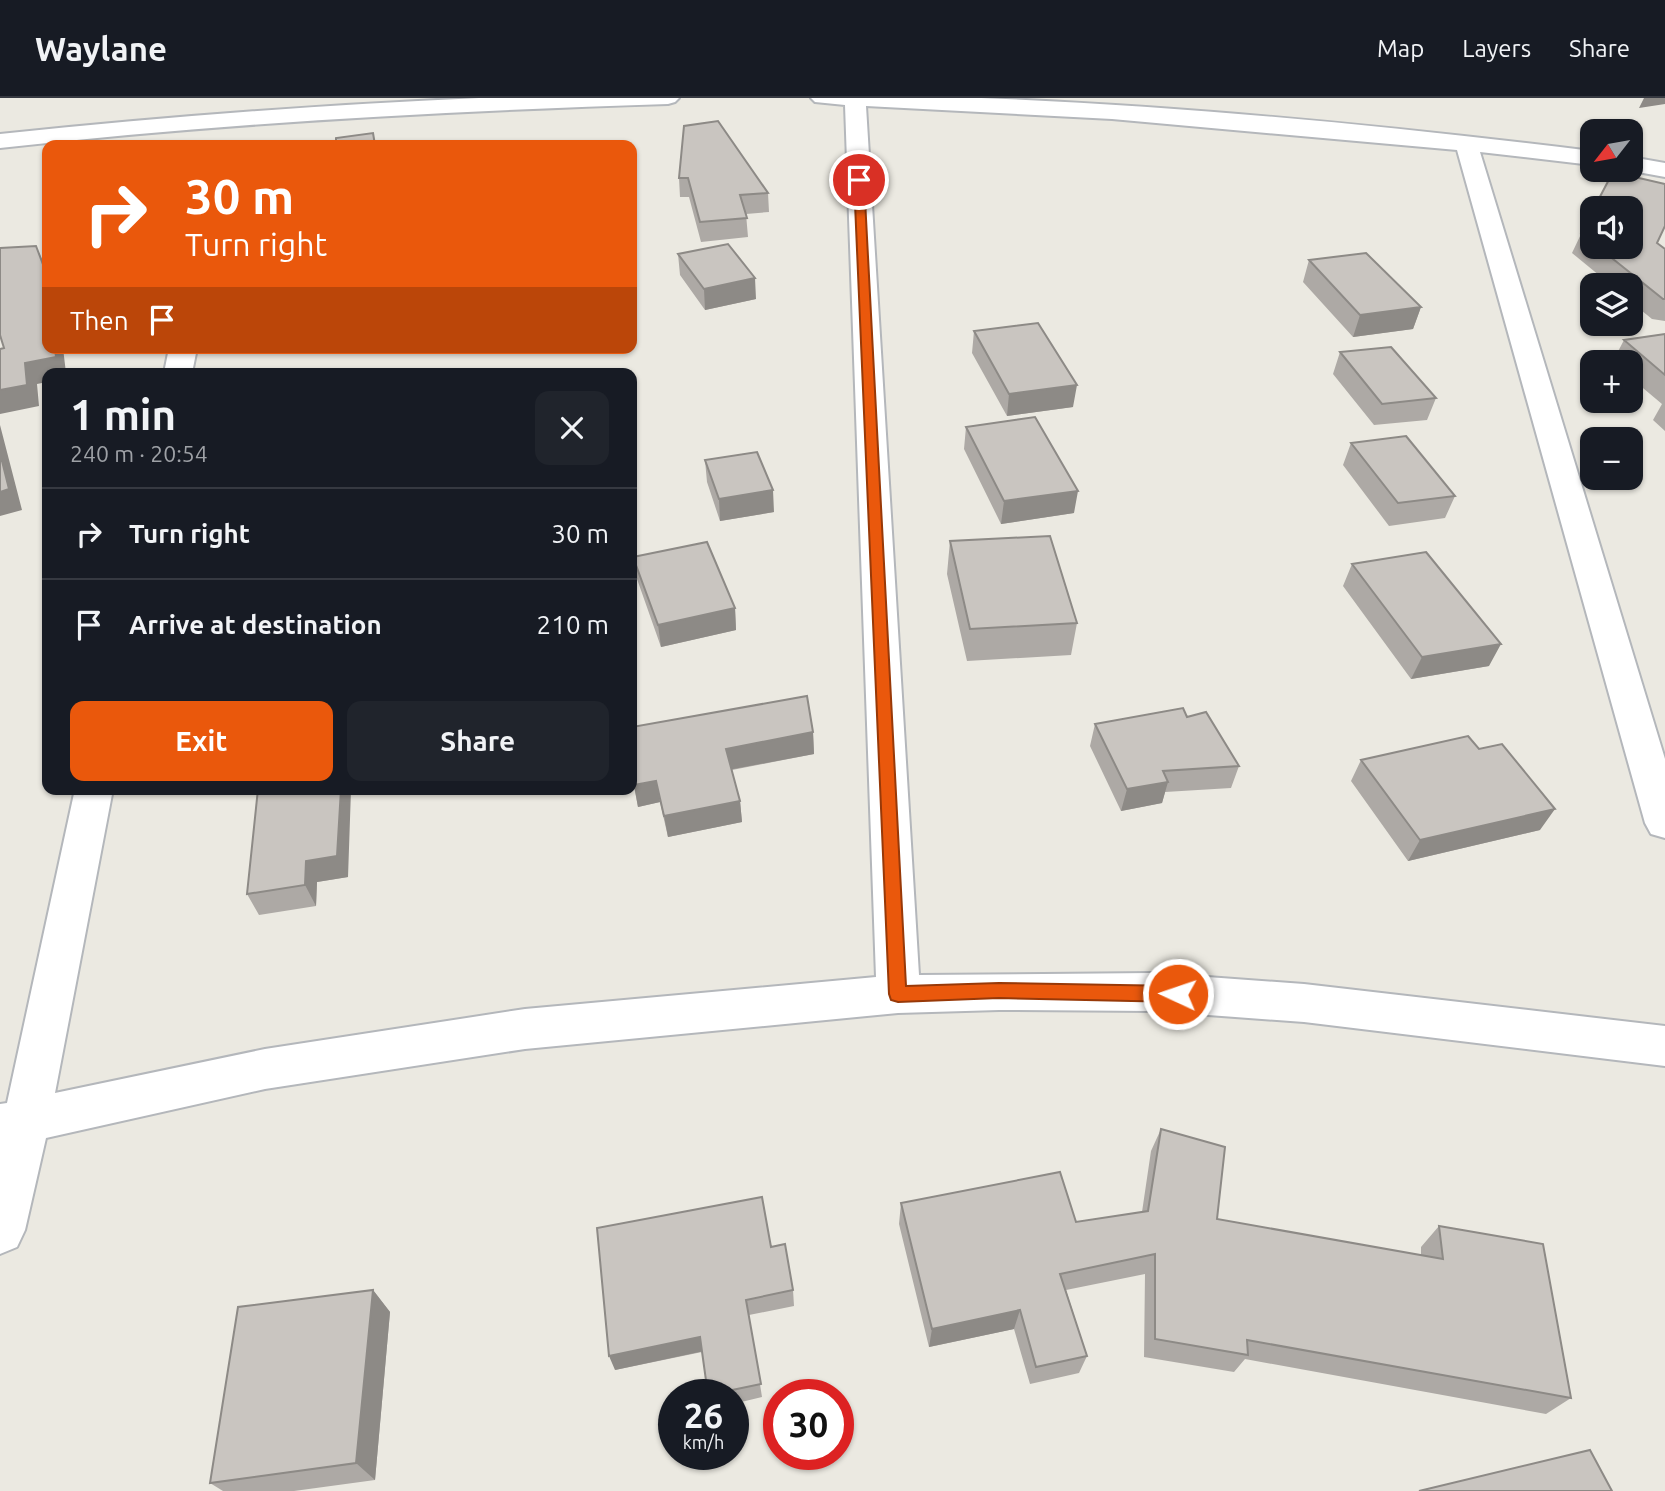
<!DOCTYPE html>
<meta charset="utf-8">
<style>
body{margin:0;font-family:Ubuntu,sans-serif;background:#20242c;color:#f1f3f6;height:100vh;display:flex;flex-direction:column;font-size:26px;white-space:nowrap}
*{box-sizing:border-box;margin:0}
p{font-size:23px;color:#9ea1a6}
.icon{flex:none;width:38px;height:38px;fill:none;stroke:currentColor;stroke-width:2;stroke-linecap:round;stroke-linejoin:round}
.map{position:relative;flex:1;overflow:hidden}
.sheet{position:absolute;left:42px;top:270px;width:595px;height:427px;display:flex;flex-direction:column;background:#171b24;border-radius:14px;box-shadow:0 2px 5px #0004}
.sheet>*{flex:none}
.banner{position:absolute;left:42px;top:42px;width:595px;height:214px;border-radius:14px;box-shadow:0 2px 5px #0004;background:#ea580c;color:#fff;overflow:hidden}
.needle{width:46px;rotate:239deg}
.fabs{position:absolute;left:1580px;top:21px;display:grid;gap:14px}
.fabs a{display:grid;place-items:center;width:63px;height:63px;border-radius:14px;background:#171b24;box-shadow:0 2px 5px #0004;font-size:35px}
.speed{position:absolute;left:658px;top:1281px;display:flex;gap:14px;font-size:35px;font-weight:700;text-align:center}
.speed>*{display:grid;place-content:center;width:91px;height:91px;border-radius:50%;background:#171b24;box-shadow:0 2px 5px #0004;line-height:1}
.speed small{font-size:18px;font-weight:400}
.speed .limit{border:10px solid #d22;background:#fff;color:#111}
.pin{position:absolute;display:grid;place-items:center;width:60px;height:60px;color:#fff;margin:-30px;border:4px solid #fff;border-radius:50%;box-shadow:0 2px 7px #0007}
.me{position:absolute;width:77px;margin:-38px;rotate:273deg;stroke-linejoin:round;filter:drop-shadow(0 0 5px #0008)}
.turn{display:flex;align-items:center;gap:24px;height:147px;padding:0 28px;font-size:32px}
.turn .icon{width:91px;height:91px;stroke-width:2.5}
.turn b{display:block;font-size:49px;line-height:60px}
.then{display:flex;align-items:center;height:66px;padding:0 28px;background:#0003;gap:14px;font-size:26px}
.round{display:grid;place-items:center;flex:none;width:74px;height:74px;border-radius:14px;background:#20242c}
.summary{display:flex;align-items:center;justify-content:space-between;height:119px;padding:0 28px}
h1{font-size:42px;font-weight:600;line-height:52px}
.primary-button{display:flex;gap:14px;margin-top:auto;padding:14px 28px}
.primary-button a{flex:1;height:80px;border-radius:14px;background:#ea580c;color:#fff;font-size:28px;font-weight:600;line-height:80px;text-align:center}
.primary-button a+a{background:#20242c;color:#f1f3f6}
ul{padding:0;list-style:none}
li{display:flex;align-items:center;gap:21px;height:91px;padding:0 28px;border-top:2px solid #363941}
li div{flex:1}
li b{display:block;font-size:26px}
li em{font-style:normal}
header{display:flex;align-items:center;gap:42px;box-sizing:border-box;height:98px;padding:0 35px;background:#171b24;border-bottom:2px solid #363941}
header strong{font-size:33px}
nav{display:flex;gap:38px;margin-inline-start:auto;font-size:24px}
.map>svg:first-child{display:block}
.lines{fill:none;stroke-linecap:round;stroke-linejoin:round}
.street-casing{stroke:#b4b7bb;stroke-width:4}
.street{fill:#fff;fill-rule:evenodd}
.wall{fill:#ada9a5}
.shaded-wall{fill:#8d8a86}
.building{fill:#c9c5c0;stroke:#8d8a86;stroke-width:2}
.route{fill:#ea580c;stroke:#983908;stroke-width:2}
</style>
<header>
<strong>Waylane</strong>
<nav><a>Map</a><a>Layers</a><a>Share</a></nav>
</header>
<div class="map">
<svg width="1665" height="1393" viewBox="0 0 1665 1393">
<rect width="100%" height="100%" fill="#ebe9e1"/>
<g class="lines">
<g class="street-casing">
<path id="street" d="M 479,0 L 679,0 L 675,4 L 668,6 C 445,13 222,25 0,50 L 0,36 C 159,19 319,7 479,0 Z
M 811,0 C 868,0 925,0 981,0 C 1185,8 1390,28 1592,53 L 1592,67 L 1480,54 L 1665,661 L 1665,740 L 1651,736 L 1645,725 L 1457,52 L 1112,21 L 866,8 L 919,877 L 1153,875 L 1304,886 L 1665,928 L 1665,968 L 1304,924 L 1153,913 L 999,912 L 898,915 L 525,951 L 265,991 L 46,1040 L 25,1132 L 17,1149 L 0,1156 L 0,1006 L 7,1005 L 75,691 L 113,691 L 55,995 L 265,951 L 525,911 L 876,879 L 845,7 L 815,4 Z
M 1631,59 L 1665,65 L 1665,79 L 1627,72 L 1631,72 Z
M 169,250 L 197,250 L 192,275 L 164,275 Z"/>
</g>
<use href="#street" class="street"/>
</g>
<path class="wall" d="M 684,28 L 768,95 L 769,114 L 746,116 L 748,139 L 701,144 L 689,99 L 680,99 L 679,80 Z
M 1592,113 L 1592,149 L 1631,149 L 1657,145 L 1665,151 L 1665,223 L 1652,221 L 1631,204 L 1631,187 L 1611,187 L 1572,155 Z
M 678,156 L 756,201 L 705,212 L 680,177 Z
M 1309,162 L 1421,209 L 1413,231 L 1353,239 L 1303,184 Z
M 974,233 L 1073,309 L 1007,318 L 972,255 Z
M 1665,236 L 1665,333 L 1653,322 L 1662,306 L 1631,280 L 1631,264 L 1613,263 L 1624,242 Z
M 1340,254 L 1436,300 L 1427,322 L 1374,327 L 1333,276 Z
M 966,329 L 1074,415 L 1001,426 L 964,351 Z
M 1351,345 L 1455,398 L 1445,420 L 1389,428 L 1343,367 Z
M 705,362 L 774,414 L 720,423 L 707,384 Z
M 950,443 L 1077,525 L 1071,557 L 967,563 L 947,476 Z
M 633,459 L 735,510 L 736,532 L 661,549 L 637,481 Z
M 1352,466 L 1489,568 L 1411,581 L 1343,488 Z
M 1187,619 L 1239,668 L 1231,690 L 1165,694 L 1162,705 L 1121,713 L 1090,648 L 1095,626 Z
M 813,634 L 814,656 L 732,672 L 740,703 L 742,724 L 668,739 L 660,704 L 638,709 L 632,678 Z
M 1361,662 L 1540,732 L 1408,763 L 1351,683 Z
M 258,691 L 348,779 L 317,784 L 316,808 L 259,817 L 247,796 Z
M 1161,1031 L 1217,1121 L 1421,1157 L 1421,1149 L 1439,1128 L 1571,1300 L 1546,1316 L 1245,1261 L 1234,1274 L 1144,1259 L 1145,1176 L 1066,1192 L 1087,1258 L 1079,1275 L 1030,1286 L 1014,1231 L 929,1249 L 899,1126 L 901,1105 L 1076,1124 L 1142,1114 L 1151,1053 Z
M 771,1149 L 793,1192 L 794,1208 L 749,1217 L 762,1299 L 733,1306 L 733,1297 L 708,1297 L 702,1254 L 615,1272 Z
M 373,1192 L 390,1214 L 375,1382 L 294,1393 L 223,1393 L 210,1385 Z"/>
<path class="shaded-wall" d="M 1644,0 L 1665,0 L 1665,6 L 1639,10 Z
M 36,148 L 47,173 L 47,177 Z
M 755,180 L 756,201 L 705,212 L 704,191 Z
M 1421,209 L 1413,231 L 1353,239 L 1360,217 Z
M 55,250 L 63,250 L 66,275 L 47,275 L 47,284 L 37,286 L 39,308 L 0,316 L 0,292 L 25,265 Z
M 1077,287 L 1073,309 L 1007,318 L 1009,296 Z
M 0,327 L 22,412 L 0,418 Z
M 773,392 L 774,414 L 720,423 L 719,401 Z
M 1078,393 L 1074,415 L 1001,426 L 1004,403 Z
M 735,510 L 736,532 L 661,549 L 658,527 Z
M 1501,546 L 1489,568 L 1411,581 L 1422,559 Z
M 813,634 L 814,656 L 728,672 L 726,651 Z
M 656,683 L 660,704 L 638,709 L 634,687 Z
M 1168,684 L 1162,705 L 1121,713 L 1127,691 Z
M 341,691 L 351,692 L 348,779 L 317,784 L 316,808 L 305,787 L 306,763 Z
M 740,703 L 742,724 L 668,739 L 664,718 Z
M 1555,711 L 1540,732 L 1408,763 L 1420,742 Z
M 373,1192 L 390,1214 L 375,1382 L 356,1365 Z
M 1020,1212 L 1014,1231 L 929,1249 L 932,1231 Z
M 700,1239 L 704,1253 L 615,1272 L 609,1258 Z"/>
<path class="building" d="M 718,23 L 768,95 L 740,97 L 747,120 L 700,124 L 688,80 L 679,80 L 684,28 Z
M 373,35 L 375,47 L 336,47 L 336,40 Z
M 1613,74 L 1665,86 L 1665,128 L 1657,145 L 1665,151 L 1665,201 L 1663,201 L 1598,149 L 1631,149 L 1631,110 L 1594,110 Z
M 1592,113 L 1592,144 L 1581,135 Z
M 728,146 L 755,180 L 704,191 L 678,156 Z
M 36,148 L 47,177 L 47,250 L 55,250 L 56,259 L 25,265 L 27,287 L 0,292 L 0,251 L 4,250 L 0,237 L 0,150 Z
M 1366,155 L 1421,209 L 1360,217 L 1309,162 Z
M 1038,225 L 1077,287 L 1009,296 L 974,233 Z
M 1665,236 L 1665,277 L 1624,242 Z
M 1391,249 L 1436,300 L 1382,306 L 1340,254 Z
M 1035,319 L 1078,393 L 1004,403 L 966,329 Z
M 1406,338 L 1455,398 L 1398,405 L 1351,345 Z
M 757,354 L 773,392 L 719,401 L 705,362 Z
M 0,355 L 9,391 L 0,394 Z
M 1050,438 L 1077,525 L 970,531 L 950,443 Z
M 707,444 L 735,510 L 658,527 L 633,459 Z
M 1426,454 L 1501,546 L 1422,559 L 1352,466 Z
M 807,598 L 813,634 L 726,651 L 740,703 L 664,718 L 656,683 L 634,687 L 632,676 L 632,629 Z
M 1183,610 L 1187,619 L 1206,614 L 1239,668 L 1163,673 L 1168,684 L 1127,691 L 1095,626 Z
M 1468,638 L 1479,651 L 1502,646 L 1555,711 L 1420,742 L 1361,662 Z
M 258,691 L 341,691 L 337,758 L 306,763 L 305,787 L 247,796 Z
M 1161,1031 L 1225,1049 L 1217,1121 L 1443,1161 L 1439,1128 L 1543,1146 L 1571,1300 L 1247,1242 L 1248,1257 L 1155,1241 L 1155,1156 L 1060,1176 L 1087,1258 L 1036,1269 L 1020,1212 L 932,1231 L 901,1105 L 1060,1074 L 1076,1124 L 1148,1113 Z
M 762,1099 L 771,1149 L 785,1146 L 793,1192 L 746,1202 L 761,1286 L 708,1297 L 700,1239 L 609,1258 L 597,1130 Z
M 373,1192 L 356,1365 L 210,1385 L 238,1209 Z
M 1590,1352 L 1612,1393 L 1419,1393 Z"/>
<path class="route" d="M 859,79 L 864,82 L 906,888 L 999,885 L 1178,888 L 1184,890 L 1187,896 L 1184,902 L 1178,904 L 999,900 L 898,904 L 891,902 L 889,896 L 854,82 Z"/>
</svg>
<div class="fabs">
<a><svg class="needle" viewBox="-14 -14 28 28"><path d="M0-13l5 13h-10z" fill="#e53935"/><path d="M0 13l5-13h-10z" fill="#9ea1a6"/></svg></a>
<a><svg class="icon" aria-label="sound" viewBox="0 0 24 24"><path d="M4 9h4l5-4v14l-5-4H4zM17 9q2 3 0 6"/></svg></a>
<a><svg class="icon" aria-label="layers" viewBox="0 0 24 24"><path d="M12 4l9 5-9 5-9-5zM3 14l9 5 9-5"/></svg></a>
<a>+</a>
<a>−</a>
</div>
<div class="speed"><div>26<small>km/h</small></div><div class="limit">30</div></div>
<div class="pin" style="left:859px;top:82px;background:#d93025"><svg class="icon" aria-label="arrive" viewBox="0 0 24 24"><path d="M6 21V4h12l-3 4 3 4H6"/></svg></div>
<svg class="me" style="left:1178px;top:896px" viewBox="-20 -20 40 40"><circle r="17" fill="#ea580c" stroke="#fff" stroke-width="3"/><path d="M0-11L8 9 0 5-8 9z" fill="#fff"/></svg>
<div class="banner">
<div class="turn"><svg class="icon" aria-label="right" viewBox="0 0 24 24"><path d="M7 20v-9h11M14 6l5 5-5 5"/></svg><div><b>30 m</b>Turn right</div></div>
<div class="then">Then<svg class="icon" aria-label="arrive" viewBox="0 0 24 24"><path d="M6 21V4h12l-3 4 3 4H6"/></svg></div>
</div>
<section class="sheet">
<div class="summary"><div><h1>1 min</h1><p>240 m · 20:54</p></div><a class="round"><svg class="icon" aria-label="close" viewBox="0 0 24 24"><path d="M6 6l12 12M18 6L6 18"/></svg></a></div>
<ul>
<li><svg class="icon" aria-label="right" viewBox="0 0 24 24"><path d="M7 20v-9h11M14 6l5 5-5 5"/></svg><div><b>Turn right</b></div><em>30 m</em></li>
<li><svg class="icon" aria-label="arrive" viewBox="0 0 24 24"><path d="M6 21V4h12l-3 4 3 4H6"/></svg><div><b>Arrive at destination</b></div><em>210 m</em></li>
</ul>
<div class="primary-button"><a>Exit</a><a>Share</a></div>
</section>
</div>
